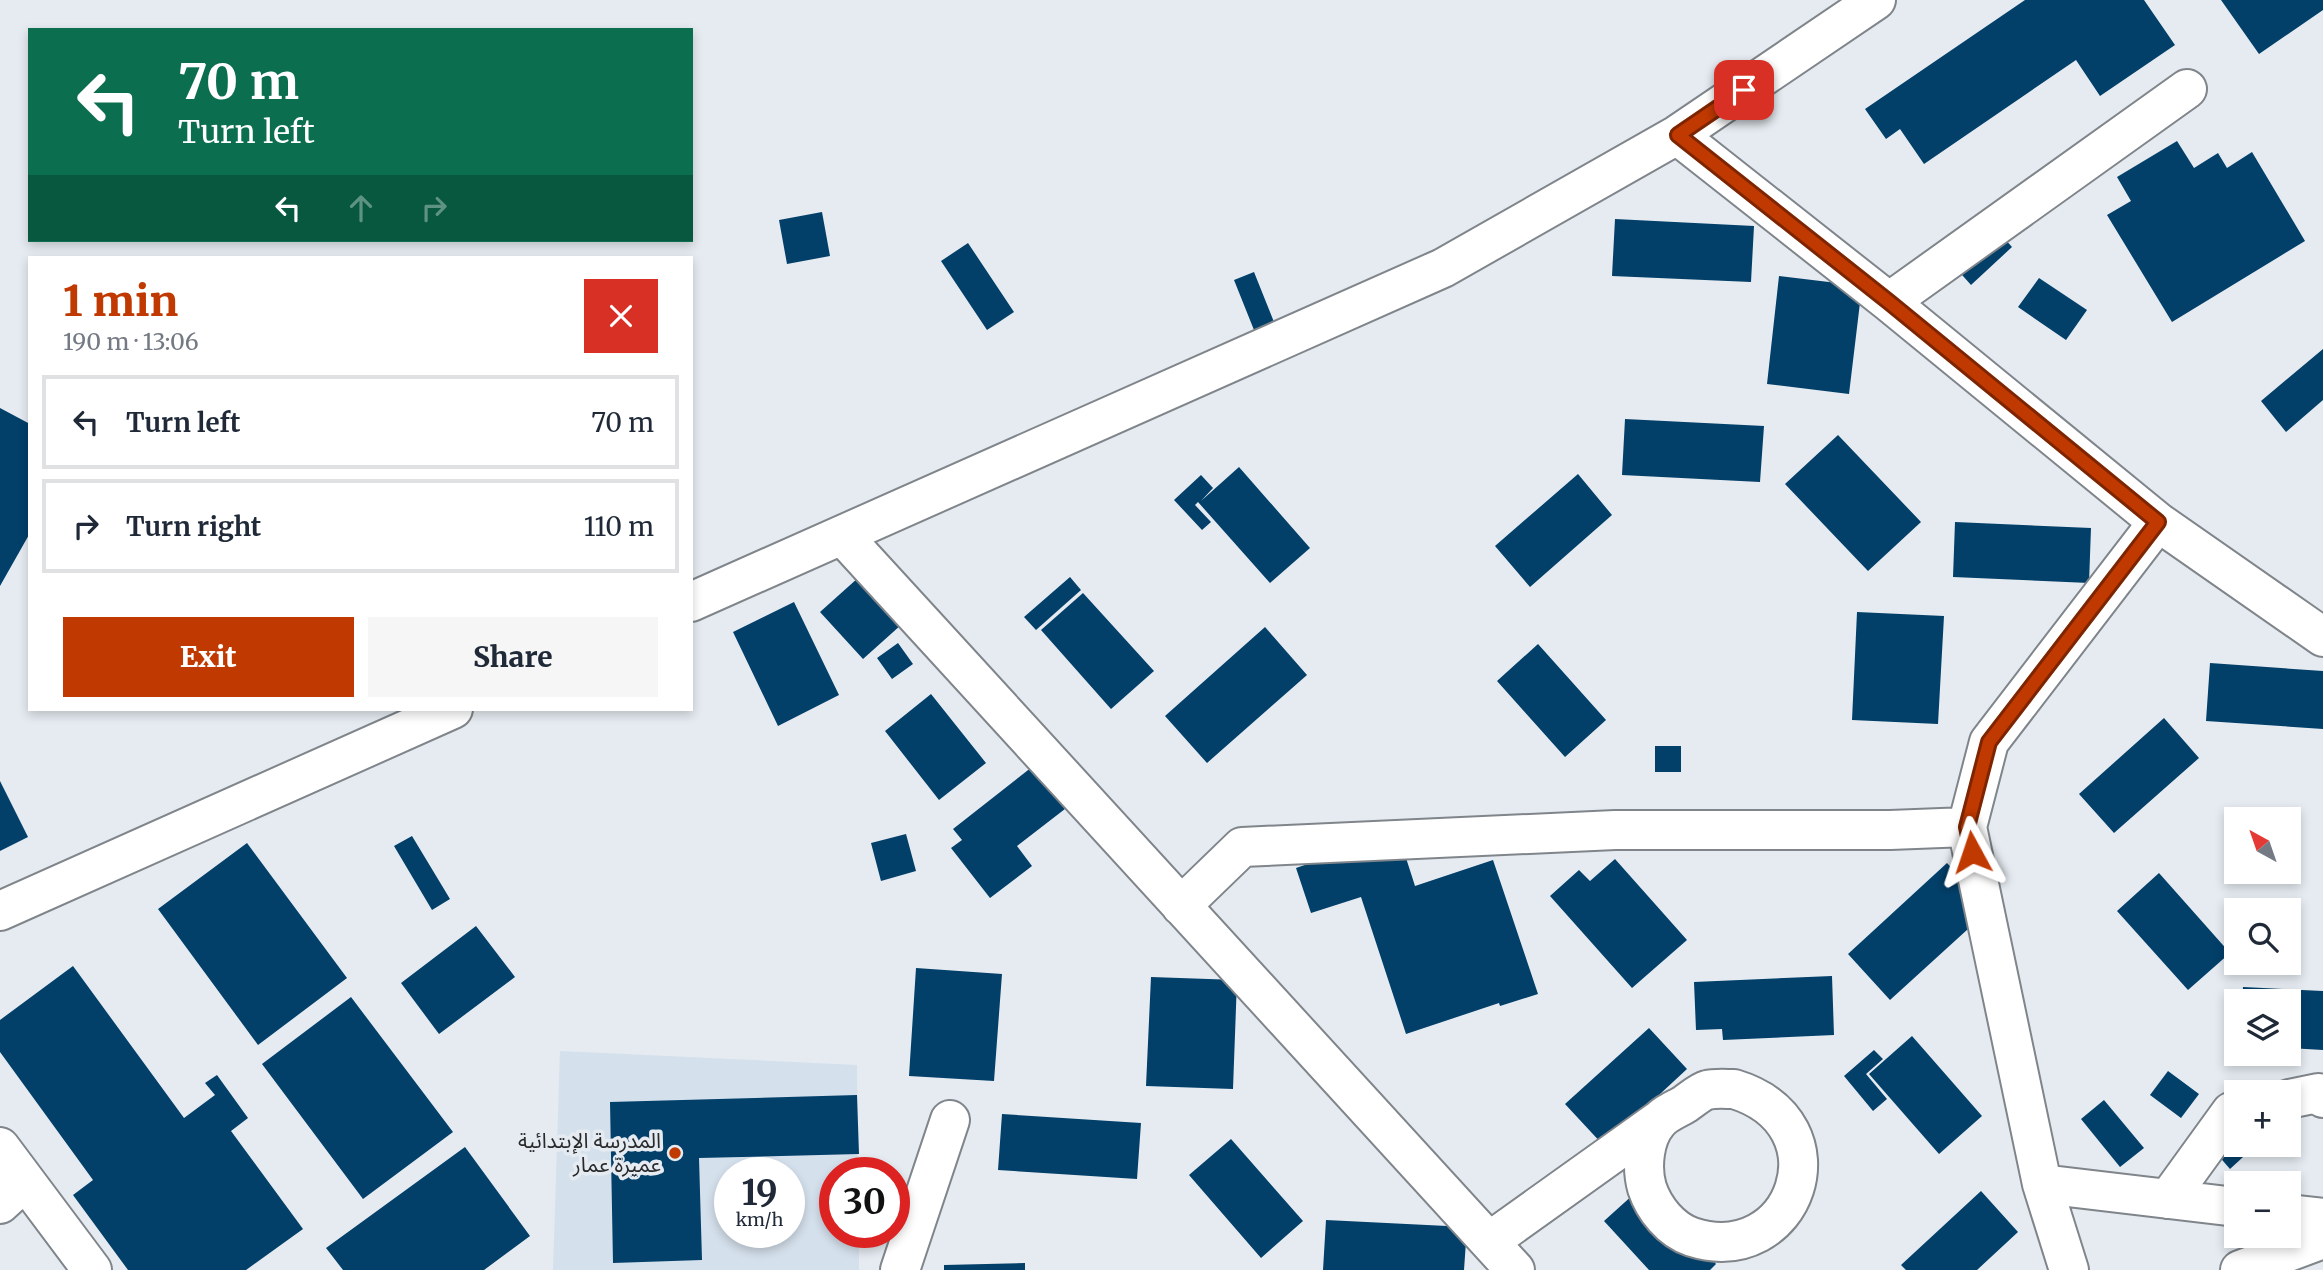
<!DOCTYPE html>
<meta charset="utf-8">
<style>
body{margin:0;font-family:Merriweather,"Noto Sans Arabic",serif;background:#f6f6f7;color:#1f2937;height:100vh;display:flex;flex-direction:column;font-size:26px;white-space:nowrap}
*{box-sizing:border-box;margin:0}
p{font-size:23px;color:#747a83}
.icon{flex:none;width:38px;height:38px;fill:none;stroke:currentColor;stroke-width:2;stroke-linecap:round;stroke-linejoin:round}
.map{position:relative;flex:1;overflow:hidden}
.details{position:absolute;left:28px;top:256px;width:665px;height:455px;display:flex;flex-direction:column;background:#fff;border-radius:0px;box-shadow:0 4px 10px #0003}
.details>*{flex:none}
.hud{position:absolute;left:28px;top:28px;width:665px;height:214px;border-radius:0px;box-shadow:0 4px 10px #0003;background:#0b6e4f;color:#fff;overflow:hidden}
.needle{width:46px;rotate:320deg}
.buttons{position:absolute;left:2224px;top:807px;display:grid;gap:14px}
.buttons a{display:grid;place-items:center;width:77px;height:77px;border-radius:0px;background:#fff;box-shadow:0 4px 10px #0003;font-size:35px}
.speed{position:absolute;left:714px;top:1157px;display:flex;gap:14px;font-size:35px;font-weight:700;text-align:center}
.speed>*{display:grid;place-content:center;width:91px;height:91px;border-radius:50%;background:#fff;box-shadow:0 4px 10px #0003;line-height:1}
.speed small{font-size:18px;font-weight:400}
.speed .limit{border:10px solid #d22;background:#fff;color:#111}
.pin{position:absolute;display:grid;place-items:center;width:60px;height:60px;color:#fff;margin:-30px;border-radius:14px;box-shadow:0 4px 10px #0006}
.me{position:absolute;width:77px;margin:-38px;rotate:355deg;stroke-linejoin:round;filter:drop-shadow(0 0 5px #0008)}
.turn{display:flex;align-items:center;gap:24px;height:147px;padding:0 35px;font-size:32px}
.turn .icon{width:91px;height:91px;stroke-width:2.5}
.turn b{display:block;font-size:49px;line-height:60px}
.lanes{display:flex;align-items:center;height:66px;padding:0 35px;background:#0003;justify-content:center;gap:35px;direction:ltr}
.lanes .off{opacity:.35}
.round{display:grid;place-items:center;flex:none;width:74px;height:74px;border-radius:0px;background:#f6f6f7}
.headline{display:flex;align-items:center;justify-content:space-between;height:119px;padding:0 35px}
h1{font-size:42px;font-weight:800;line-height:52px;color:#c03900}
.cta{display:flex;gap:14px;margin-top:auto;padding:14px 35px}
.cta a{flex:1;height:80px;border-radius:0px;background:#c03900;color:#fff;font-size:28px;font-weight:800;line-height:80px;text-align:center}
.cta a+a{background:#f6f6f7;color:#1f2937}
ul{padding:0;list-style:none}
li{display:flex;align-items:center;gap:21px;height:94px;margin:0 14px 10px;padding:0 21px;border:4px solid #e0e1e3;border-radius:0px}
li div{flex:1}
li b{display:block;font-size:26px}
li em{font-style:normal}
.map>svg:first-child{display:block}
.built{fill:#d4e0ec;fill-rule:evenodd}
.building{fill:#023f69}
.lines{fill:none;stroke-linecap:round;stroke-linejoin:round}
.minor-casing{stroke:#7f858a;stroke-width:42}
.minor{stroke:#fff;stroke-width:38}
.route-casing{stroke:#7d2500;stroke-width:18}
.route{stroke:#c03900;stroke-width:12}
.poi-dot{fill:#c03900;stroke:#e5ebf1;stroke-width:2.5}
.labels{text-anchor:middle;stroke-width:7;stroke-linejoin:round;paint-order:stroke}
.poi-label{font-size:21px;fill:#282a2c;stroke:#e5ebf1;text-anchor:end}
</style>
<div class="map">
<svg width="2323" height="1270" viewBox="0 0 2323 1270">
<rect width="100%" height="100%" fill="#e5ebf1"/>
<path class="built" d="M 560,1051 L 857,1065 L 858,1172 L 835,1172 L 835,1232 L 859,1232 L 859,1270 L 553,1270 ZM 730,1172 L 789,1172 L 789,1232 L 730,1232 Z"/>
<path class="building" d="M 2025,0 L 2144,0 L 2175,45 L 2100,96 L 2076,60 L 1924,164 L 1900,129 L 1886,139 L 1865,109 Z
M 2221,0 L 2323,0 L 2323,10 L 2259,54 Z
M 2177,141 L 2194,168 L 2218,153 L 2227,168 L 2252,152 L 2305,241 L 2172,322 L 2107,215 L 2131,201 L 2117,177 Z
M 822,212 L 830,256 L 787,264 L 779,220 Z
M 1615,219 L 1754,226 L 1751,282 L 1612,276 Z
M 1989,221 L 2012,247 L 1971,285 L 1947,258 Z
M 968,243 L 1014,312 L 987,330 L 941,261 Z
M 1254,272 L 1274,322 L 1254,330 L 1234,280 Z
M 1779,276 L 1862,286 L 1849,394 L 1767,384 Z
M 2039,278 L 2087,310 L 2066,340 L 2018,307 Z
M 2323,349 L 2323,400 L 2286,432 L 2261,401 Z
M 0,408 L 30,424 L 30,533 L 0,586 Z
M 1625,419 L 1764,426 L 1760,482 L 1622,475 Z
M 1838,435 L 1921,522 L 1868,571 L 1785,484 Z
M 1239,467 L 1310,548 L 1270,583 L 1198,502 L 1195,505 L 1211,522 L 1202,530 L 1174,500 L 1201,475 L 1213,488 L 1201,501 Z
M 1578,474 L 1612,515 L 1530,587 L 1495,546 Z
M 1955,522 L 2091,528 L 2089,583 L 1953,577 Z
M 868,569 L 911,616 L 863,659 L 820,612 Z
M 1070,577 L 1081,590 L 1036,630 L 1024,617 Z
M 1083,593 L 1154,671 L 1111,709 L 1041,630 Z
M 794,602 L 839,695 L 778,726 L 733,632 Z
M 1857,612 L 1944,616 L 1938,724 L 1852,720 Z
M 1265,627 L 1307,675 L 1207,763 L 1165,716 Z
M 898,643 L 913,664 L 892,679 L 877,658 Z
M 1538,644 L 1606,720 L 1565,757 L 1497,681 Z
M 2210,663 L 2323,671 L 2323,729 L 2206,721 Z
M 931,694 L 986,763 L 939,800 L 885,731 Z
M 2164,718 L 2199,758 L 2114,833 L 2079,794 Z
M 1655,746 L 1681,746 L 1681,772 L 1655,772 Z
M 1041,760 L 1074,802 L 1017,846 L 1032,866 L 990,898 L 951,848 L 962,840 L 953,829 Z
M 0,781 L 28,837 L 0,851 Z
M 1398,833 L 1415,886 L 1493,860 L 1538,994 L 1500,1006 L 1499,1003 L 1406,1034 L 1361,897 L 1311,913 L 1296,868 Z
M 906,834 L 916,871 L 881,881 L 871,843 Z
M 412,836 L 450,899 L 432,910 L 394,846 Z
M 247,843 L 347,978 L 258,1045 L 158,909 Z
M 1615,859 L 1687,940 L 1632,988 L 1550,896 L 1579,870 L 1590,881 Z
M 1947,863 L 1990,909 L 1890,1000 L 1848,954 Z
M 2159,873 L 2230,953 L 2188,990 L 2117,911 Z
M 476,926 L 515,977 L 439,1034 L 401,983 Z
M 73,966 L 184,1118 L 215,1095 L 205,1083 L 217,1075 L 248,1118 L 231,1131 L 303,1229 L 246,1270 L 128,1270 L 73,1195 L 93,1180 L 0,1052 L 0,1020 Z
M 916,968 L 1002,974 L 994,1081 L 909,1076 Z
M 1832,976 L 1834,1035 L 1723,1040 L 1722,1029 L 1696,1030 L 1694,982 Z
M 1151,977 L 1237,980 L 1233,1089 L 1146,1086 Z
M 2243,987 L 2323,991 L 2323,1050 L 2289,1048 L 2289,1001 L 2242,1001 Z
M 351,997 L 453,1132 L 363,1199 L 262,1064 Z
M 1649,1028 L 1687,1069 L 1604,1146 L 1565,1104 Z
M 1912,1036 L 1982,1116 L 1939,1154 L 1869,1074 Z
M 1874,1050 L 1883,1059 L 1866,1074 L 1887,1099 L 1873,1111 L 1844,1076 Z
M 2168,1071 L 2199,1094 L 2181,1118 L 2150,1095 Z
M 857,1095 L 859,1154 L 699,1158 L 702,1260 L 613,1263 L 610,1102 Z
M 2104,1100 L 2144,1148 L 2120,1167 L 2081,1119 Z
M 1002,1114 L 1141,1123 L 1137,1179 L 998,1170 Z
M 2236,1124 L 2236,1144 L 2254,1144 L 2255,1146 L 2230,1169 L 2210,1146 Z
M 1231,1139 L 1303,1221 L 1261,1258 L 1189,1175 Z
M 465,1147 L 530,1236 L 484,1270 L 343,1270 L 326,1248 Z
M 1645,1184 L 1716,1264 L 1710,1270 L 1649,1270 L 1604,1221 Z
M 1981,1191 L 2018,1232 L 1977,1270 L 1906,1270 L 1901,1265 Z
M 1326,1220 L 1467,1227 L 1464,1270 L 1323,1270 Z
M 1025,1263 L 1025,1270 L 944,1270 L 944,1265 Z"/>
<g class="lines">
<g class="minor-casing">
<path id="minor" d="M 1677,135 L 1889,302 L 2158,522 L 2323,637
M 1889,302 L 2187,89
M 842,535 L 1515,1270
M 691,602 L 1443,268 L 1677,135 L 1876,0
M 1181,906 L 1242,847 L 1615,830 L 1890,830 L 1967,827
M 0,911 L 453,709
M 1734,1089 C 1848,1124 1795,1270 1692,1237 C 1671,1230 1654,1209 1647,1188 C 1641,1167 1644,1138 1658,1122 C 1664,1114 1677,1109 1685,1104 C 1691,1100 1700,1092 1707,1090 C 1715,1088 1726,1089 1734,1089 Z
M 2289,1099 L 2318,1093 L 2323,1098
M 0,1147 L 92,1270
M 2042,1184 L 2236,1207
M 2168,1199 L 2231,1112 L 2236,1111
M 0,1204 L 25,1181
M 2289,1214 L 2323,1218
M 1490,1241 L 1658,1121
M 900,1270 L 950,1120
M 2069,1270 L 2042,1184 L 1967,827 L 1989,742 L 2158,522
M 2240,1270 L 2323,1239"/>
</g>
<use href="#minor" class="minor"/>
</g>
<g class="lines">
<g class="route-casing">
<path id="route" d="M 1744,90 L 1678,135 L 1889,302 L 2158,522 L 1989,742 L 1967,827 L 1972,852"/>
</g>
<use href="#route" class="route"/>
</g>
<circle class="poi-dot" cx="675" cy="1153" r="7"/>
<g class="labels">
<g class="poi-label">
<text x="661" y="1148">المدرسة الإبتدائية<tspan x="661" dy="24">عميرة عمار</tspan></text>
</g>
</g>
</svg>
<div class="buttons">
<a><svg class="needle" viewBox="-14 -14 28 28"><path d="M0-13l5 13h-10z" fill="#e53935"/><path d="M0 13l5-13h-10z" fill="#747a83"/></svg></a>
<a><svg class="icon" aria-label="search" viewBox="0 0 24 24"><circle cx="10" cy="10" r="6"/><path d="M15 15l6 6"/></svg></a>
<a><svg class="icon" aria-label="layers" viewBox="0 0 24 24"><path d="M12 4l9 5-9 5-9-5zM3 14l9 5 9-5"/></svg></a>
<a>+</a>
<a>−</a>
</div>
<div class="speed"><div>19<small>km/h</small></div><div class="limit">30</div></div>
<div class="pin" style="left:1744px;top:90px;background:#d93025"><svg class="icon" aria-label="arrive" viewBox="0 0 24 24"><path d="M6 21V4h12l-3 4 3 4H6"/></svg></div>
<svg class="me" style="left:1972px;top:852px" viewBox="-20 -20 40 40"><path d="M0-17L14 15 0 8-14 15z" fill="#c03900" stroke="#fff" stroke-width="4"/></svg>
<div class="hud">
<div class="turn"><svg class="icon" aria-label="left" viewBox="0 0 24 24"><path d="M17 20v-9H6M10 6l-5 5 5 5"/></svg><div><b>70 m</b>Turn left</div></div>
<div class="lanes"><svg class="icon" aria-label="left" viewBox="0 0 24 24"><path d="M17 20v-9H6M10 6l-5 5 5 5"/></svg><svg class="icon off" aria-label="ahead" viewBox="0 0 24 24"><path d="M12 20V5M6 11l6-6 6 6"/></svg><svg class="icon off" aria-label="right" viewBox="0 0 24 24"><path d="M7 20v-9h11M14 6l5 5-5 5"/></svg></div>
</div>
<section class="details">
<div class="headline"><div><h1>1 min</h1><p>190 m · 13:06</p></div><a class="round" style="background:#d93025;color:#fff"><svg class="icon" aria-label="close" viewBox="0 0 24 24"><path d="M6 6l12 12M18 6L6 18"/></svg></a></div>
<ul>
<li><svg class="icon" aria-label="left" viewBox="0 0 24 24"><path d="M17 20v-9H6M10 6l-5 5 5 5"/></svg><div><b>Turn left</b></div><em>70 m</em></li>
<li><svg class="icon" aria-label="right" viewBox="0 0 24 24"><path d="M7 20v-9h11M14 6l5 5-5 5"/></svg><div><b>Turn right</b></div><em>110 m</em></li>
</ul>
<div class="cta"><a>Exit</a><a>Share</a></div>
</section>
</div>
